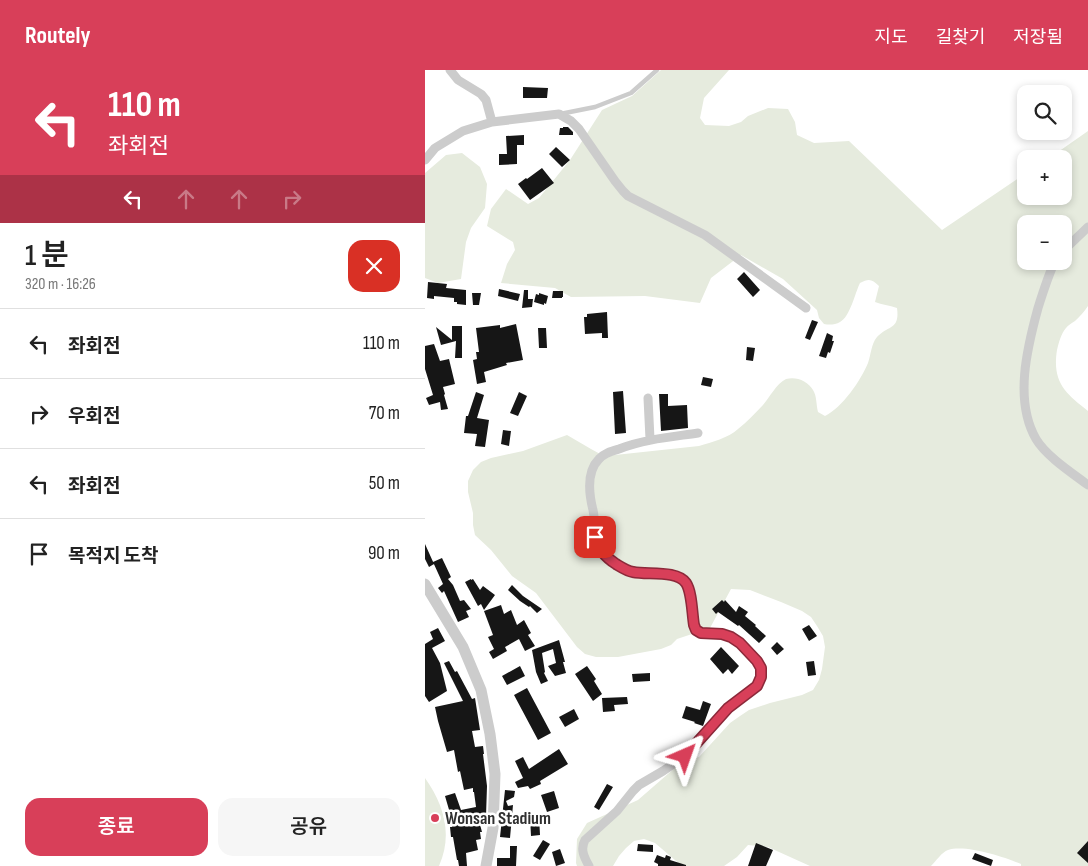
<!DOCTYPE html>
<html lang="ko">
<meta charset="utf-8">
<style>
body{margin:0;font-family:"Sofia Sans Condensed","Noto Sans KR",sans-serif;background:#f6f6f6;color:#222;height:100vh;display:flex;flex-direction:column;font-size:19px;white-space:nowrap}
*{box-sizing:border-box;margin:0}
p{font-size:16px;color:#767676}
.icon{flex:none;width:28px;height:28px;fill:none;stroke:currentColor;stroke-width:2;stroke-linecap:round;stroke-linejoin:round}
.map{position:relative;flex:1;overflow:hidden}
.details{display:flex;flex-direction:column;background:#fff;width:425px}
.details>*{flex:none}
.guide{background:#d83f59;color:#fff;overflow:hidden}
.controls{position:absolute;left:592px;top:15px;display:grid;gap:10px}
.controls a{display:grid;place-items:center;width:55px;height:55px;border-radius:10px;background:#fff;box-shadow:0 2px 8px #0003;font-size:25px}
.pin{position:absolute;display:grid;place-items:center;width:42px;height:42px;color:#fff;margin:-21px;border-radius:10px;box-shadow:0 2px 8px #0006}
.me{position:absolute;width:55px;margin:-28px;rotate:43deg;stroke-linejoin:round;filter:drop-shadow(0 0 4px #0008)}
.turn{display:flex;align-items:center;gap:18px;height:105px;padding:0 25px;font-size:22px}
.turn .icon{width:65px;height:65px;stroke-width:2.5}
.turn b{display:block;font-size:35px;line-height:42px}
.lanes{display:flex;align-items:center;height:48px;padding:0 25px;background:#0003;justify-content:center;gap:25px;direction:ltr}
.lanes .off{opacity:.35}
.round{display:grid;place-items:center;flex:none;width:52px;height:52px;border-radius:15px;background:#f6f6f6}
.overview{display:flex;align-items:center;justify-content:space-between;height:85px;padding:0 25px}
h1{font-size:30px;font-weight:600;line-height:38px}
.button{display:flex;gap:10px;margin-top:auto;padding:10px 25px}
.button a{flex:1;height:58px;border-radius:15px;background:#d83f59;color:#fff;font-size:20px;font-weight:600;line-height:58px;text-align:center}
.button a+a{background:#f6f6f6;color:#222}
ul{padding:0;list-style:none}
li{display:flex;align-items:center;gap:15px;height:70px;padding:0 25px;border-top:1px solid #e0e0e0}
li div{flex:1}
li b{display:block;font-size:19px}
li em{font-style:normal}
header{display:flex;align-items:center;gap:30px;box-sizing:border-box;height:70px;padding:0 25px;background:#d83f59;color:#fff}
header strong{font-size:24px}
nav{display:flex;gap:28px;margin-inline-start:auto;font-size:18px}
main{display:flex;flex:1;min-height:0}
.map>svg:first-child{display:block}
.green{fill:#e6ebde;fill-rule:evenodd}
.building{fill:#161616}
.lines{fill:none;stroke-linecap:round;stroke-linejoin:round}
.service{stroke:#ccc;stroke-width:4.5}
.minor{stroke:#ccc;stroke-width:9}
.tertiary{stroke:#ccc;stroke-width:11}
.route-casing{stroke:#8c293a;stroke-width:12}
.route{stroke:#d83f59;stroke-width:9}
.poi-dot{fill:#d83f59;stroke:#fff;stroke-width:2}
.labels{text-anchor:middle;stroke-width:5;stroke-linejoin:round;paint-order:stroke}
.poi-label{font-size:18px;font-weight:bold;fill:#2f2f2f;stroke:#fff;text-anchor:start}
</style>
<header>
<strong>Routely</strong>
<nav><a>지도</a><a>길찾기</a><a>저장됨</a></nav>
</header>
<main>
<section class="details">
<div class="guide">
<div class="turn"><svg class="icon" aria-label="left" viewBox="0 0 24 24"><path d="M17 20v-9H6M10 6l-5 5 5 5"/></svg><div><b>110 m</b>좌회전</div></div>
<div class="lanes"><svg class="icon" aria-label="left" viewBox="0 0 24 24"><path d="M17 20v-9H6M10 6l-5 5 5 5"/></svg><svg class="icon off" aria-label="ahead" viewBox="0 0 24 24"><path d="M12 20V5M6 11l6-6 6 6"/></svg><svg class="icon off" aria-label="ahead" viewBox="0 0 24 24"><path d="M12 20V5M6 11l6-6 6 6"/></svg><svg class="icon off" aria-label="right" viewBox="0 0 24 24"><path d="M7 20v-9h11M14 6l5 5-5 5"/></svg></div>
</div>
<div class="overview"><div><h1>1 분</h1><p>320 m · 16:26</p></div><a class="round" style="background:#d93025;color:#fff"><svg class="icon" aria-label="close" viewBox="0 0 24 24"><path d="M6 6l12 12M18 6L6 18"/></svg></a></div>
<ul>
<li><svg class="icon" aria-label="left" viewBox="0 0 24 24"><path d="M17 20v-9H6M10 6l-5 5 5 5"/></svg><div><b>좌회전</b></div><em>110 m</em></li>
<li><svg class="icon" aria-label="right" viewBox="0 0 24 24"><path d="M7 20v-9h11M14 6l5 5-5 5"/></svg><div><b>우회전</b></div><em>70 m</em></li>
<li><svg class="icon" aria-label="left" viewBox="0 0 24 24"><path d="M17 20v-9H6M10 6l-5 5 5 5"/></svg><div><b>좌회전</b></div><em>50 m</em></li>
<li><svg class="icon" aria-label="arrive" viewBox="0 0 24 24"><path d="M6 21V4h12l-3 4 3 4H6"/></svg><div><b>목적지 도착</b></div><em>90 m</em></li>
</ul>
<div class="button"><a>종료</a><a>공유</a></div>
</section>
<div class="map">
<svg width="663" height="796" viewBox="0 0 663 796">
<rect width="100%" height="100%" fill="#fff"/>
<path class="green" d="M 236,0 L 304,0 L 279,28 L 275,48 L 280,55 L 304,56 L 316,52 L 323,46 L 343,38 L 363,39 L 370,52 L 372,65 L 389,73 L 424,71 L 517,160 L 601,103 L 601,126 L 639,126 L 639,89 L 623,89 L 663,61 L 663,236 C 659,242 655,246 650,251 C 647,253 643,255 641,258 C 636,264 634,272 632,280 C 627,312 640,323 663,341 L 663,796 L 596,796 L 596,794 C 580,787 540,774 523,780 C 517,782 511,791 506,796 L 385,796 L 343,777 L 323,775 L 312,787 L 299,796 L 257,796 L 230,773 L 219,769 L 209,771 L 201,778 L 194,786 L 188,796 L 152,796 L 151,793 L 152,769 L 162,753 L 213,730 L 259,690 L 274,687 L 305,653 L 315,646 L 324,640 L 345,633 L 377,625 L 388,620 L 394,610 L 397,599 L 400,577 L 398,566 L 392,556 L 386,547 L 377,541 L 356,532 L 325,520 L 306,519 L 285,558 L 252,569 L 246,575 L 236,579 L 193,587 L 171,587 L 160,584 L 152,577 L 111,523 L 87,506 L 66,480 L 50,465 L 48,455 L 48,443 L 43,422 L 43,411 L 48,400 L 56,392 L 66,388 L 98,381 L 142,365 L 166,379 L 177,385 L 190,385 L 274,376 C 287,372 303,368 313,359 C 322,352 330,343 338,335 C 345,327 351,314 361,309 C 371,306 383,311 388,320 C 392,326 391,335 393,342 L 400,346 C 417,338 436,310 443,293 C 446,285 446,274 452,267 C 463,255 475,260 472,238 C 464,235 457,235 450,232 L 454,216 C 447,209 444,208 435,213 C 430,223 425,247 415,252 C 410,255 404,255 399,254 L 394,248 L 392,240 L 358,209 L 316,185 L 286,208 L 275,233 L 220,226 L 146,227 L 130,218 L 76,213 L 82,194 L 90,180 L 88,172 L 62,156 L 66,139 L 81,119 L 103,134 L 114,128 L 145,90 L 177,40 L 207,26 ZM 601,154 L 639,154 L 639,191 L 601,191 Z
M 37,83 L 55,97 L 62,114 L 60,138 L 46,158 L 41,172 L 36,209 L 13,213 L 0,208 L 0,103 L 21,85 Z
M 0,708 C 19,735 28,764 14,796 L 0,796 Z"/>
<path class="building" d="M 98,17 L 123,18 L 122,28 L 98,28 Z
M 138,57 L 143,57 L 148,62 L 148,65 L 134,65 L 135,58 L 138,58 Z
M 99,65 L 99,75 L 92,75 L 92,94 L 74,95 L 74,84 L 82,84 L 81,66 Z
M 131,77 L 145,90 L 137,97 L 124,84 Z
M 117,98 L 129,113 L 105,130 L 93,114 L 101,108 L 102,109 Z
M 319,202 L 335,220 L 328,227 L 312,209 Z
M 3,212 L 22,214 L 21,218 L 41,220 L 41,235 L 32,234 L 32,232 L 29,232 L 29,228 L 9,226 L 9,229 L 2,228 Z
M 74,219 L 95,224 L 93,231 L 73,226 Z
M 99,220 L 103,220 L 103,229 L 108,229 L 107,237 L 97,238 Z
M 128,221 L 138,221 L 138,227 L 137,227 L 137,228 L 127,228 Z
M 47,223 L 56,223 L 54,235 L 48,235 Z
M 114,223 L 123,226 L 121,234 L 119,233 L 119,235 L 109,232 L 111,224 L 114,225 Z
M 182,242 L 183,268 L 177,268 L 177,263 L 160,264 L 159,247 L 162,247 L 162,244 Z
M 387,250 L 393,252 L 385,270 L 380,268 Z
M 91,254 L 98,290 L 81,293 L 82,295 L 59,302 L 61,312 L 52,314 L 48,290 L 52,289 L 51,282 L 54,282 L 51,258 L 75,255 L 75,258 Z
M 27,256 L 37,256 L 37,288 L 30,288 L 31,271 L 16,275 L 11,257 L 27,270 Z
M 113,258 L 121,258 L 122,278 L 114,278 Z
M 402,263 L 408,266 L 407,271 L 409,271 L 405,283 L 403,282 L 401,288 L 394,286 Z
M 9,274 L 15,291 L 24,289 L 30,314 L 18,317 L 20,324 L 19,325 L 23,339 L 16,340 L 15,332 L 4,335 L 1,328 L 8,325 L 0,299 L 0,276 Z
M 322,277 L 330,278 L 328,291 L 321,290 Z
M 278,307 L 288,309 L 286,317 L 276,315 Z
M 198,321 L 201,363 L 190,364 L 188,322 Z
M 51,322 L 59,325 L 52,348 L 64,350 L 60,377 L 50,376 L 52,364 L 39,363 L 41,346 L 43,346 Z
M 94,322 L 102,326 L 93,346 L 85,343 Z
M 234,324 L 243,324 L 243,336 L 262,335 L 263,358 L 236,361 Z
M 78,360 L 86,361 L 84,376 L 76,374 Z
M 0,474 L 9,494 L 4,497 L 0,489 Z
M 17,488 L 26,507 L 23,509 L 28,515 L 35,531 L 39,530 L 46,539 L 41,541 L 44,547 L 33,552 L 19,521 L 17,523 L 13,518 L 18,514 L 8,492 Z
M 46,509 L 46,510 L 48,509 L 55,520 L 58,516 L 70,525 L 59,540 L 56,534 L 53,536 L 40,512 Z
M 87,515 L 98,526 L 117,539 L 112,543 L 105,536 L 104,537 L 95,531 L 83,520 Z
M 297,530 L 299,532 L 300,530 L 311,542 L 314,536 L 323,542 L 320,546 L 331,555 L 330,556 L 341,566 L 334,573 L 314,555 L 313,556 L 293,542 L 291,544 L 287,539 Z
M 76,535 L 79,544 L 86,540 L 92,555 L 99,550 L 106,563 L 103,565 L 110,576 L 100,581 L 94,569 L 80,577 L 82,581 L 68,589 L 64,582 L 69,579 L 63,567 L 68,565 L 59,541 Z
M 384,555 L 392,566 L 384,571 L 377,559 Z
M 13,558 L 20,571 L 7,578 L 15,593 L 22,621 L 4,632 L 0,626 L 0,574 L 8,569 L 5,562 Z
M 134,570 L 140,592 L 138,592 L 141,603 L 130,606 L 123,596 L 131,593 L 128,579 L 117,583 L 120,602 L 119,603 L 123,611 L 116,614 L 111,602 L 107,580 Z
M 352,572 L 359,579 L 352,585 L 346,578 Z
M 296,577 L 314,596 L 307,604 L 303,599 L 298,604 L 285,589 Z
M 24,591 L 30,602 L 32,601 L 47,629 L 50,628 L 55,660 L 47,661 L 50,677 L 58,676 L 59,684 L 58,684 L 62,716 L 61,746 L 53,747 L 57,762 L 55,762 L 56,769 L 51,770 L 53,780 L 41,783 L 42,796 L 34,796 L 33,790 L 32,790 L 28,767 L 26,767 L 25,757 L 27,757 L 26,750 L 27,750 L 20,726 L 30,723 L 36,740 L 51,737 L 49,722 L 48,722 L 48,718 L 39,720 L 35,701 L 33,702 L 29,680 L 22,682 L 13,651 L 10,637 L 38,631 L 19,593 Z
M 389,591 L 391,605 L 383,606 L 381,592 Z
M 95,596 L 100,606 L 82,615 L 77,606 Z
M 162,596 L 171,609 L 169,611 L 177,624 L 168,631 L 150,604 Z
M 225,603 L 225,611 L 208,612 L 207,604 Z
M 102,618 L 126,663 L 113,670 L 89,625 Z
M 202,627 L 203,634 L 189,635 L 190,641 L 178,642 L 177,628 Z
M 278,631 L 286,634 L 278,656 L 269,653 L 270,652 L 257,648 L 261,636 L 275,640 Z
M 149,639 L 154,649 L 140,657 L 134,647 Z
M 134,679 L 143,694 L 115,711 L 116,714 L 105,719 L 103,716 L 93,718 L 90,712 L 98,708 L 90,691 L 98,687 L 104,699 Z
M 182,714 L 188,717 L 174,740 L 169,737 Z
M 80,720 L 90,721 L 89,727 L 81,731 L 83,736 L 88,735 L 85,768 L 75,767 Z
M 129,721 L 134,738 L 122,742 L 116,725 Z
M 114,746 L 115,765 L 106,766 L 105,747 Z
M 118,770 L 125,774 L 115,790 L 108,786 Z
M 663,771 L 663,793 L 652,783 Z
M 331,773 L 348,780 L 341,796 L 323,796 Z
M 213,774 L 228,775 L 228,782 L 212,781 Z
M 85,776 L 92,776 L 91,796 L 72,796 L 72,788 L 85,788 Z
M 135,779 L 140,793 L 131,796 L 127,782 Z
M 550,783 L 568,790 L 566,796 L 547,789 Z
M 232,785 L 240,788 L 241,785 L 246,787 L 245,790 L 261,795 L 261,796 L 233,796 L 233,794 L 229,792 Z"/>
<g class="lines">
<path class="service" d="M 135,44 L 170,37 L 206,23 L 232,0"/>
<path class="minor" d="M 25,0 L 33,10 L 56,24 L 61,30 L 67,52
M 0,90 L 10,78 L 38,61 L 67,52 L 134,44 L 146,51 L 154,59 L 190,111 L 198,121 L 203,126 L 280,165 L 381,238
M 639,180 L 663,157
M 630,191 C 623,206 618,222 613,238 C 602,278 589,331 611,369 C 621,386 647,403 663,415
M 223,328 L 225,369
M 164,796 C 159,787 155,779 160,770 L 192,741 L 208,721 L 214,715 L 238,701 L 260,686 L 295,646 L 317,628 L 327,621 L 332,617 L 336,607 L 336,598 L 332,591 L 315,573 L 306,567 L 297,565 L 276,563 L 271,560 L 269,555 L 263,517 C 253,498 226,506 207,502 C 196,499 183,490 176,481 C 168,469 171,454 168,440 C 164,424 161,402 174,389 C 179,383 187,381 194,379 C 220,369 246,367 273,363"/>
<path class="tertiary" d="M 0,514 L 38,577 L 56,620 L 65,664 L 70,704 L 68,758 L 61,796"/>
</g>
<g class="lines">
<g class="route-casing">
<path id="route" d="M 170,467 C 173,479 180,487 191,494 C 196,497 202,501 208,502 C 223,505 252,500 261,513 C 267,522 267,543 269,555 L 271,560 L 276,563 L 297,564 L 306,567 L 315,573 L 332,591 L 336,598 L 336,607 L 332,616 L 303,638 L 260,686"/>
</g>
<use href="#route" class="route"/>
</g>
<circle class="poi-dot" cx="10" cy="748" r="5"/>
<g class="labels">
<g class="poi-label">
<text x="20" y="754">Wonsan Stadium</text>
</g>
</g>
</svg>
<div class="controls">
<a><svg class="icon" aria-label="search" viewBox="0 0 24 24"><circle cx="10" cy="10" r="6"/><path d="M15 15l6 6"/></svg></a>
<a>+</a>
<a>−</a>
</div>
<div class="pin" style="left:170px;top:467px;background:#d93025"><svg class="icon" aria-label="arrive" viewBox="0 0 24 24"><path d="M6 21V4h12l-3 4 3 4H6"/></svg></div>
<svg class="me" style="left:260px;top:686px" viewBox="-20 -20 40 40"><path d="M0-17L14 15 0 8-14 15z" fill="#d83f59" stroke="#fff" stroke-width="4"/></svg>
</div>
</main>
